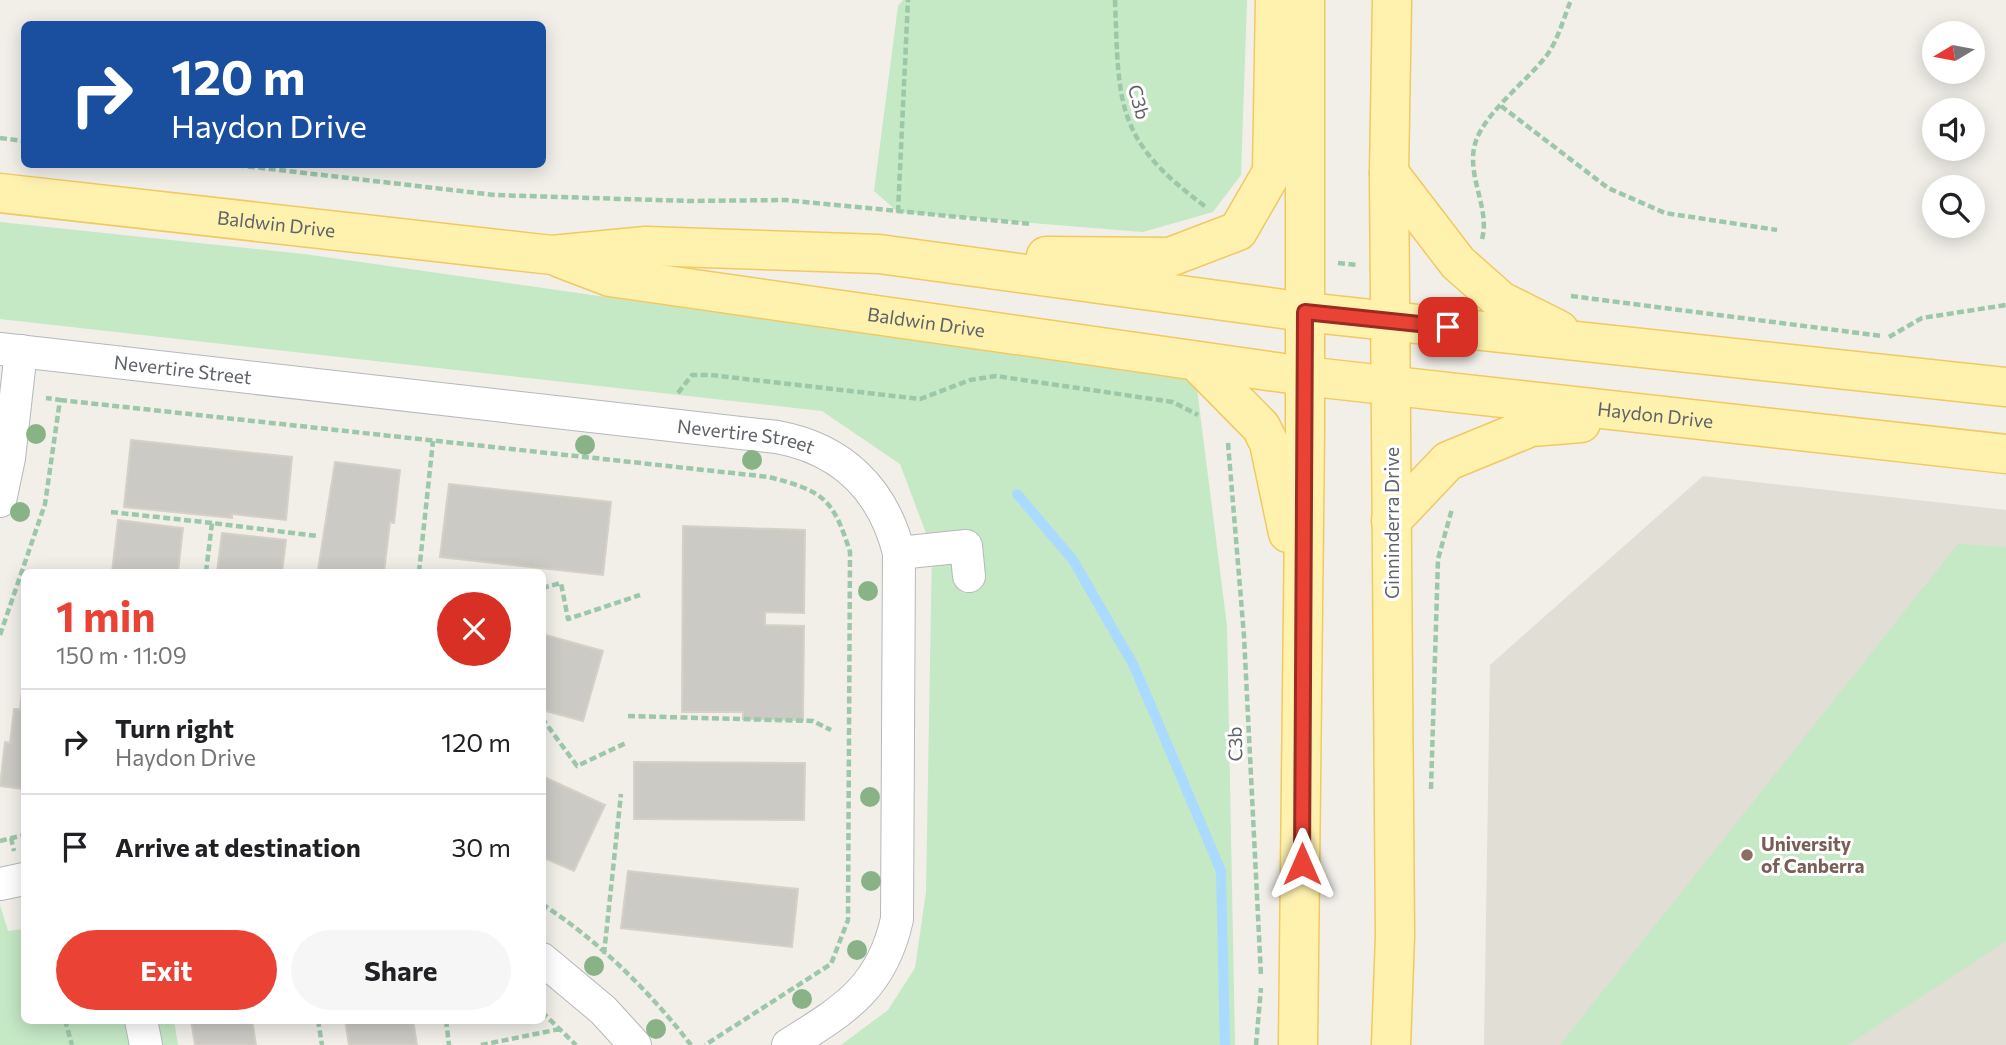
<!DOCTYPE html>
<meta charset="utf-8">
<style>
body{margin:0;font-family:Commissioner,sans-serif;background:#f6f6f6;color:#202124;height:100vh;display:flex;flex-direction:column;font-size:26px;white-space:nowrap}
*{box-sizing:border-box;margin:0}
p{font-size:23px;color:#757577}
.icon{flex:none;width:38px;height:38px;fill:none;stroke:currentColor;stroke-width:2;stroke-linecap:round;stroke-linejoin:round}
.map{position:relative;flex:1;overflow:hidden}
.drawer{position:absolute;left:21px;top:569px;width:525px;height:455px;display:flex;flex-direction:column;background:#fff;border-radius:10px;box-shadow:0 4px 18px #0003}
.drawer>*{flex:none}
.hud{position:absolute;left:21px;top:21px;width:525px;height:147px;border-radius:10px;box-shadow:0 4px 18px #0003;background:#1a4fa0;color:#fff;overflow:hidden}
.needle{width:46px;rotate:260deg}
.controls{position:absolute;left:1922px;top:21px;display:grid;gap:14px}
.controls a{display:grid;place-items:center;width:63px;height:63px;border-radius:50%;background:#fff;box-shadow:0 4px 18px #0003;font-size:35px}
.pin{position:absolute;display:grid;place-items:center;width:60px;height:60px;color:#fff;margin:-30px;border-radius:14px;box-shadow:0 4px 10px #0006}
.me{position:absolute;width:77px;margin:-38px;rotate:0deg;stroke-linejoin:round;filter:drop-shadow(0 0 5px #0008)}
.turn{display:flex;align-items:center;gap:24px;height:147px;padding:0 35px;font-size:32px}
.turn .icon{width:91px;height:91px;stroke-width:2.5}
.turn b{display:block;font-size:49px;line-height:60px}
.round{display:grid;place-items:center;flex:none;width:74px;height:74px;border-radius:37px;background:#f6f6f6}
.head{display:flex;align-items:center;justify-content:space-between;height:119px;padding:0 35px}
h1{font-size:42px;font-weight:700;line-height:52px;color:#ea4335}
.cta{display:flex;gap:14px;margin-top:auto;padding:14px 35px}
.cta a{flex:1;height:80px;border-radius:42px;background:#ea4335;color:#fff;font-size:28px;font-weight:700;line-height:80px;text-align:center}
.cta a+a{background:#f6f6f6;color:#202124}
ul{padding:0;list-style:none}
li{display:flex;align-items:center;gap:21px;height:105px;padding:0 35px;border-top:2px solid #e0e0e0}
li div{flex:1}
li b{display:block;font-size:26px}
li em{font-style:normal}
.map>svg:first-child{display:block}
.education{fill:#e1ded6}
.green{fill:#c5e8c5}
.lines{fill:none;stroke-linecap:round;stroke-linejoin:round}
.stream{stroke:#aadaff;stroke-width:10}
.building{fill:#cccac5;stroke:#d6d1c6;stroke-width:2}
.minor-casing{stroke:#b5b8bc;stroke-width:34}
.major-casing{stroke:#f2c960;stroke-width:41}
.path{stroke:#9cc7a9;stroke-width:4.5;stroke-dasharray:7 3.5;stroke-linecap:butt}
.minor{stroke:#fff;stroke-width:32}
.major{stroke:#fff2af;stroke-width:38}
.tree{fill:#89b387}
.route-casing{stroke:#982c22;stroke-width:18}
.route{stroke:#ea4335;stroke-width:12}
.education-dot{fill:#8d6e63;stroke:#fff;stroke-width:2.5}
.labels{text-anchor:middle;stroke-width:6;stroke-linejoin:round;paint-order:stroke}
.street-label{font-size:19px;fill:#5f6368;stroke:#fff}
.education-label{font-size:19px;font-weight:bold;fill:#785e54;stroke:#fff;text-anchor:start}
</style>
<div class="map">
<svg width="2006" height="1045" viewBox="0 0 2006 1045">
<rect width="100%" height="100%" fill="#f1efe8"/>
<path class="education" d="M 1703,476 L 2006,510 L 2006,1045 L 1484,1045 L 1490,665 Z"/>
<path class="green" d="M 903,0 L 1247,0 L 1241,175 L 1213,212 L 1143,232 L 898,212 L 874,191 L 898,6 Z
M 0,222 L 304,254 L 1196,381 L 1227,626 L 1235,1045 L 841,1045 L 888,1010 L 915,968 L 926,892 L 932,549 L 900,464 L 822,411 L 0,319 Z
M 1958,544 L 2006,547 L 2006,941 L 1848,1045 L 1560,1045 Z
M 0,905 L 8,931 L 24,929 L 24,1020 L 174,1020 L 178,1045 L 0,1045 Z"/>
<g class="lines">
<path class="stream" d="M 1017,494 L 1073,560 L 1134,666 L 1221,871 L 1225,1045"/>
</g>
<path class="building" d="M 131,440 L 292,457 L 286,520 L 232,514 L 232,518 L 124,507 Z
M 335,462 L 400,470 L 394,523 L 390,522 L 384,572 L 322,572 L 318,570 Z
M 449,484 L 611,502 L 603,575 L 440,557 Z
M 118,520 L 183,528 L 178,572 L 112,572 Z
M 683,526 L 805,530 L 804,613 L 765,612 L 765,625 L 804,626 L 803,720 L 743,719 L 743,712 L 682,712 Z
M 222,533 L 286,540 L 282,572 L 217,572 Z
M 542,634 L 603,651 L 583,721 L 542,710 Z
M 24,675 L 24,789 L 0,786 L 5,742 L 10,743 L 14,709 L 20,709 Z
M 634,762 L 805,763 L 804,820 L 634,819 Z
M 542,776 L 605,805 L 574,871 L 542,857 Z
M 628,871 L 798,889 L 792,947 L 621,928 Z
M 191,1020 L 252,1020 L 256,1045 L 195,1045 Z
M 345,1020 L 413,1020 L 417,1045 L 349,1045 Z"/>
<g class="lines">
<g class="minor-casing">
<g id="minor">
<path id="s1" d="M 0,349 L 777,437 C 842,449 883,489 899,553 L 897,919 C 882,988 844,1010 788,1045"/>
<path d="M 0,501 L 9,458 L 21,351"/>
<path d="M 899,553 L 966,546 L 969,576"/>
<path d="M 0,884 L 24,879"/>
<path d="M 542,959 L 603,1010 L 635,1045"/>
<path d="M 141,1020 L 146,1045"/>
</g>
</g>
<g class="major-casing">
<g id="major">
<path d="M 1389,173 L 1458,263 L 1501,301 L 1559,330"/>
<path id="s2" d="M 0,193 L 552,255 L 646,246 L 879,254 L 1305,312 L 2006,387"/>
<path d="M 1046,256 L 1170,257 L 1238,231 L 1272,172 L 1275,0"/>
<path id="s3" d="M 560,258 L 610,277 L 1304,376 L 2006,454"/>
<path d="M 1196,361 L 1261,427 L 1269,443 L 1288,533"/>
<path d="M 1391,521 L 1448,461 L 1531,427 L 1581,423"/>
<path d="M 1298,1045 L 1305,432 L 1305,0"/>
<path d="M 1391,1045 L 1395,936 L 1389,173 L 1392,0"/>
</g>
</g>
<path class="path" d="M 1115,0 C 1119,106 1115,140 1206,207
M 1501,106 L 1608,188 L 1665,213 L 1777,230
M 0,138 L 24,141
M 227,164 L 495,195 L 689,201 L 785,200 L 1031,224
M 898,212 L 908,0
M 1482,239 C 1491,207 1463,172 1477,138 C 1490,108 1527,81 1547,55 C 1558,40 1564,17 1571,0
M 1338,263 L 1357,265
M 1571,296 L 1882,336
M 1889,337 L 1922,318 L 2006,305
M 678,393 L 692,375 L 711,375 L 920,399 L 970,380 L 996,376 L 1173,402 L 1198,415
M 60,400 L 769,477 C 823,491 833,498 850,552 L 848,920 L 831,964 L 705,1045
M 1228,443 L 1244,636 L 1261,976
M 111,512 L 212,523
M 206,572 L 212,523 L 317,536
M 419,572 L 433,441
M 542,588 L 561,583 L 568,619 L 640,595
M 0,635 L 45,504 L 60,400 L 46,398
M 628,716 L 813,721 L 831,730
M 542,718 L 577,766 L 626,743
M 1431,789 L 1438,559 L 1452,509
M 11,838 L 14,851
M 0,841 L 24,835
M 542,904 C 599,941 650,992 691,1045
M 604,954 L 621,794
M 542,1012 L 576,1045
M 65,1020 L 72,1045
M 318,1020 L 322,1045
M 446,1020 L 449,1045
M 481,1045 L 560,1029
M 1256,1045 L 1261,988"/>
<use href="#minor" class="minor"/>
<use href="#major" class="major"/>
</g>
<g class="tree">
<circle cx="36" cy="434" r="10"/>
<circle cx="585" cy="445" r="10"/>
<circle cx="752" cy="460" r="10"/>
<circle cx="20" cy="512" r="10"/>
<circle cx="868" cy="591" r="10"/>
<circle cx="870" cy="797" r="10"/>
<circle cx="871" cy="881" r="10"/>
<circle cx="857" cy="950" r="10"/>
<circle cx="594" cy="966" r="10"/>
<circle cx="802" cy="999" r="10"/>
<circle cx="656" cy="1029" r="10"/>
</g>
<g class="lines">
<g class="route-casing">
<path id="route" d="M 1302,864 L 1305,312 L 1448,327"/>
</g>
<use href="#route" class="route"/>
</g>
<circle class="education-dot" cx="1747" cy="855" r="7"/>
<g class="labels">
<g class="street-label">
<text transform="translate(1139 102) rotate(74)" y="7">C3b</text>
<text dy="7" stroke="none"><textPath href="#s2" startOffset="278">Baldwin Drive</textPath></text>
<text dy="7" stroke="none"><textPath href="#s3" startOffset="373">Baldwin Drive</textPath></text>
<text dy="7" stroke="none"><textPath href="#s1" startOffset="184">Nevertire Street</textPath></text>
<text dy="7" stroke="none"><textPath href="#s3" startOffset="1108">Haydon Drive</textPath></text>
<text dy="7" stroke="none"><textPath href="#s1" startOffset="751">Nevertire Street</textPath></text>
<text transform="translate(1392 523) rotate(-90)" y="7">Ginninderra Drive</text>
<text transform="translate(1235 744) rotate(-92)" y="7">C3b</text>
</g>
<g class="education-label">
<text x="1761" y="851">University<tspan x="1761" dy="22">of Canberra</tspan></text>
</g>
</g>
</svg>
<div class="controls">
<a><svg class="needle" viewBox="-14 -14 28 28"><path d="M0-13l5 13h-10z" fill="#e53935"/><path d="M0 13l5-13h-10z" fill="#757577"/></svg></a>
<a><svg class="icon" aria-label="sound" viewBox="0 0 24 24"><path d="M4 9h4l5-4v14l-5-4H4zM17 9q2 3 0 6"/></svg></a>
<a><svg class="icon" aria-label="search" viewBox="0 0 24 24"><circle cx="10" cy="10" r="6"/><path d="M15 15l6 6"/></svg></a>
</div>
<div class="pin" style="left:1448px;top:327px;background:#d93025"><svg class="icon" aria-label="arrive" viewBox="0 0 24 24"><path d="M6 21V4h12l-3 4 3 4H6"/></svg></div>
<svg class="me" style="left:1302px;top:864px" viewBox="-20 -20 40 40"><path d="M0-17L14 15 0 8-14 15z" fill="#ea4335" stroke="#fff" stroke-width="4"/></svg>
<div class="hud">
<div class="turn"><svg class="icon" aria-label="right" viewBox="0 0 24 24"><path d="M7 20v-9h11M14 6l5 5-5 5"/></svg><div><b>120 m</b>Haydon Drive</div></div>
</div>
<section class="drawer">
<div class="head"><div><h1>1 min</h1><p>150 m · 11:09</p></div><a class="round" style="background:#d93025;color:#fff"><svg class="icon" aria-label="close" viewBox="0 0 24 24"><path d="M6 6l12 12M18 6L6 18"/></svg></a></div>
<ul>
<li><svg class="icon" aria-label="right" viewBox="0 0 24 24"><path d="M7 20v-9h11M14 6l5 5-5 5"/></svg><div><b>Turn right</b><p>Haydon Drive</p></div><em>120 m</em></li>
<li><svg class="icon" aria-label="arrive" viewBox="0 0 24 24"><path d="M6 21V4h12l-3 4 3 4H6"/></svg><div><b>Arrive at destination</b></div><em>30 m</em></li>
</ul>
<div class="cta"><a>Exit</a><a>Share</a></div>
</section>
</div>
